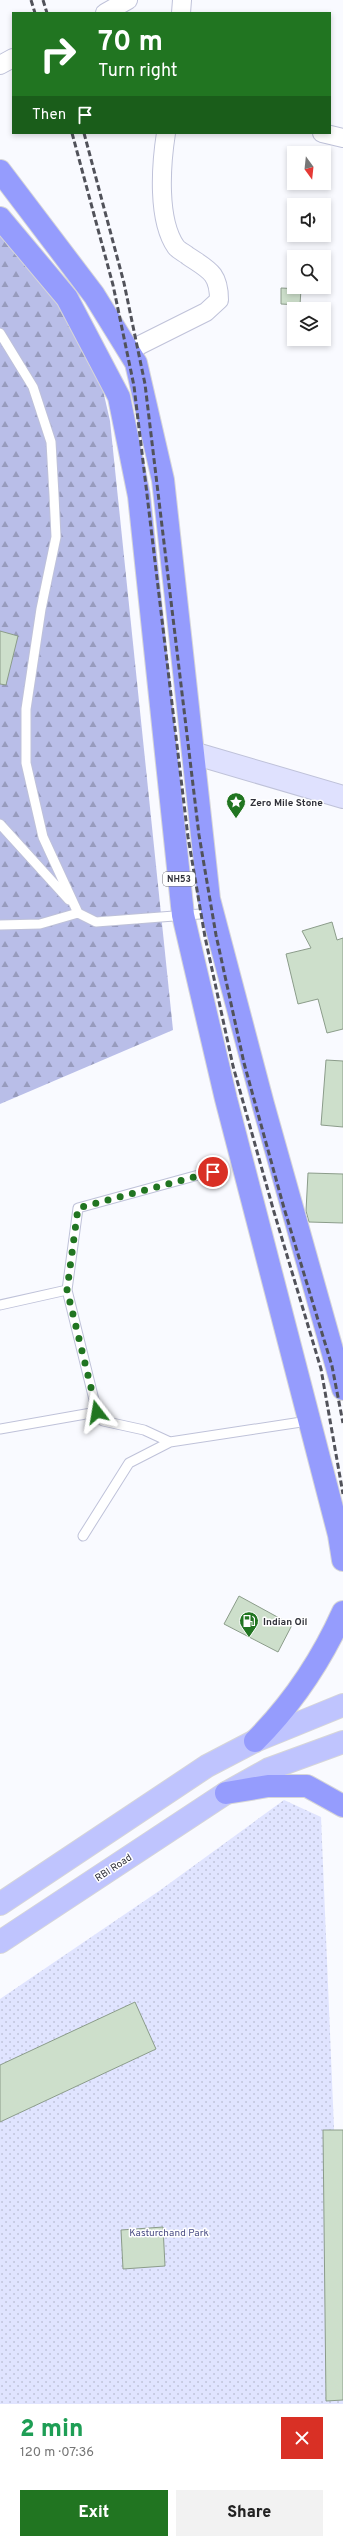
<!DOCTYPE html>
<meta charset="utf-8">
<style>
body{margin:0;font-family:Overpass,sans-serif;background:#f2f2f2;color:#222;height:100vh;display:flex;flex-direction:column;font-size:15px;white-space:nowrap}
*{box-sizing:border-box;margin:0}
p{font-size:13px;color:#767676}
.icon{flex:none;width:22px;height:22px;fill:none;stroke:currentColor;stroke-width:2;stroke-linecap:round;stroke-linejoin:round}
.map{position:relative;height:2404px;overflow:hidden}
.details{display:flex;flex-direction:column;background:#fff;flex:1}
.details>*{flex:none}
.guide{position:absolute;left:12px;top:12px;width:319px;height:122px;border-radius:0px;box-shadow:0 2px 6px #0003;background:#217521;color:#fff;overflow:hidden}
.needle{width:26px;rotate:165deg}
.buttons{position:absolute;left:287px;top:146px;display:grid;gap:8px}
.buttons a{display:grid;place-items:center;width:44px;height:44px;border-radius:0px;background:#fff;box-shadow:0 2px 6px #0003;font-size:20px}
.pin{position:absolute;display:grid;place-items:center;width:34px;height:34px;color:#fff;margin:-17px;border:2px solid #fff;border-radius:50%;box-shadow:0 1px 4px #0007}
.me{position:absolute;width:44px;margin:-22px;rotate:346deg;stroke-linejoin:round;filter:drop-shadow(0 0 3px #0008)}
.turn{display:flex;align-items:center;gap:14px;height:84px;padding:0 20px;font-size:18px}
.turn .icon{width:52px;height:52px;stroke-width:2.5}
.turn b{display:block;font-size:28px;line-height:34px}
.then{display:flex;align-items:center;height:38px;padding:0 20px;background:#0003;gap:8px;font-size:15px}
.round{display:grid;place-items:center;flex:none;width:42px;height:42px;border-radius:0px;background:#f2f2f2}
.overview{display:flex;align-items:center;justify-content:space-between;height:68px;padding:0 20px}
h1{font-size:24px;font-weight:800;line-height:30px;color:#1e9e55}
.primary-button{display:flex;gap:8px;margin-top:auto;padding:8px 20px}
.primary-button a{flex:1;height:46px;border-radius:0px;background:#217521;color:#fff;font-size:16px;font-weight:800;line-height:46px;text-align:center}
.primary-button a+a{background:#f2f2f2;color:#222}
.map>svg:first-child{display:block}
.forest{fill:url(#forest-firs)}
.park{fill:url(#park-dots)}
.building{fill:#cddfcb;stroke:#8b9c8a}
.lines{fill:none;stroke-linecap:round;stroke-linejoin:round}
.lane-casing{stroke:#bfc2d9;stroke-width:11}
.street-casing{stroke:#bfc2d9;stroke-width:20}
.secondary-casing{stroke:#bfc2d9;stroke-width:24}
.primary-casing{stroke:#d6d6d8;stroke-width:24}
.highway-casing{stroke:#d6d6d8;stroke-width:24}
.lane{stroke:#fff;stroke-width:9}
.street{stroke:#fff;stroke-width:18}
.secondary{stroke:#dfe1fe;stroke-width:22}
.primary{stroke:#bfc4fe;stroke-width:22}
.highway{stroke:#959cfd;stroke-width:22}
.rail{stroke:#51525a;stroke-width:3;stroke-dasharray:6 3;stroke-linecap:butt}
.route{stroke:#217521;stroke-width:7;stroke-dasharray:0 12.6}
.labels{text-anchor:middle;stroke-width:3;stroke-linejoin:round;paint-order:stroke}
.shield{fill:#fff;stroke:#6e6f75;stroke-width:1}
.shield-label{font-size:9px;font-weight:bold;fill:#30313a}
.poi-label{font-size:10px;font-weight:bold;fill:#30313a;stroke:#fff;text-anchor:start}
.street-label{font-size:10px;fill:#30313a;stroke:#fff}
.park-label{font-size:10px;fill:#4b4e85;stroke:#fff}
</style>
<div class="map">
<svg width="343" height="2404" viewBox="0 0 343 2404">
<defs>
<pattern id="forest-firs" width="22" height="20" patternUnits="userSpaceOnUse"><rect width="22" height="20" fill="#b9bee8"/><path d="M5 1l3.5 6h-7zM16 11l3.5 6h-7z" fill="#979bbd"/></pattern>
<pattern id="park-dots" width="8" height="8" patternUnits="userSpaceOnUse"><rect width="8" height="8" fill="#e0e4ff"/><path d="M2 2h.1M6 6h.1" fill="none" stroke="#c0c4db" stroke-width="1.8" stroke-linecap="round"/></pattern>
</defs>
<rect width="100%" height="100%" fill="#f9faff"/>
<path class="forest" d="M 0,221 L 52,292 L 102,386 L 110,421 L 173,1030 L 0,1104 Z"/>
<path class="park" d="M 284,1800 L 321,1817 L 343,2344 L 343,2404 L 0,2404 L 0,1999 L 159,1891 Z"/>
<path class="building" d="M 281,288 L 301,289 L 300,305 L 281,304 Z
M 0,631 L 18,636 L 6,685 L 0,684 Z
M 332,922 L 337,940 L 343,938 L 343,1029 L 327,1033 L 318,999 L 298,1004 L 286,954 L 311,948 L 302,931 Z
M 326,1060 L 343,1061 L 343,1127 L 321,1125 Z
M 308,1173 L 343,1174 L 343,1223 L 309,1222 L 306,1211 Z
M 239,1596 L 292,1625 L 278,1652 L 224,1624 Z
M 135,2002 L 156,2049 L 0,2122 L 0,2065 Z
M 323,2130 L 343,2130 L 343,2400 L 326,2401 Z
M 163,2227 L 165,2266 L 123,2269 L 121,2230 Z"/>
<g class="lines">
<g class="lane-casing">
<path id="lane" d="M 0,333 L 33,387 L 51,442 L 54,495 L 56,537 L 41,609 L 26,709 L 26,763 L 43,837 L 78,913 L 96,922 L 213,913
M 0,824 L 69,900
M 0,925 L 40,924 L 78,913
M 67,1290 L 78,1208 L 213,1171
M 0,1305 L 67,1290 L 97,1412 L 103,1421 L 144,1430 L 170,1442
M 0,1429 L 97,1412
M 83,1536 L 129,1463 L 170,1442 L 308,1421"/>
</g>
<g class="street-casing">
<path id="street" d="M 105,13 L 128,0
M 181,13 L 182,0
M 0,65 L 13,58
M 322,133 L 343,138
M 128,351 L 206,312 L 219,300 C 219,273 209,270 188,256 C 185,253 179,251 176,247 C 157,220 161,165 166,133"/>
</g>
<g class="secondary-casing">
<path id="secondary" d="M 193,753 L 343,797"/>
</g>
<g class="primary-casing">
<path id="primary" d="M 0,1904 L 207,1766 L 255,1741 L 343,1705
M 0,1942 L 226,1793 L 269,1769 L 343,1742"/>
</g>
<g class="highway-casing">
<path id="highway" d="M 0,171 L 94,295 L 136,363 L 163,480 L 209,899 L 263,1104 L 343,1389
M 0,218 L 67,298 L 119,397 L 139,496 L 183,915 L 226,1099 L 339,1535 L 343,1560
M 255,1741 C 293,1703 321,1661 343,1612
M 226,1793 L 268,1786 L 307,1786 L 343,1806"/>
</g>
<use href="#lane" class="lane"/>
<use href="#street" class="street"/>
<use href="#secondary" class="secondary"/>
<use href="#primary" class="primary"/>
<use href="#highway" class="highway"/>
<path class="rail" d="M 31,0 L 35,13
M 43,0 L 47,13
M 72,133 L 113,285 L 134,386 L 188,837 L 205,937 L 233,1066 L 274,1212 L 321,1369 L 343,1494
M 84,133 L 124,283 L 145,384 L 199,835 L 216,935 L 244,1063 L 284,1208 L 332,1366 L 343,1423"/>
</g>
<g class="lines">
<path class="route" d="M 97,1412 L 67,1290 L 78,1208 L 213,1172"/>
</g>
<defs>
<g id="sight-pin" transform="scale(1)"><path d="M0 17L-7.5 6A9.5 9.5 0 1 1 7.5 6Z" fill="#217521" stroke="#fff"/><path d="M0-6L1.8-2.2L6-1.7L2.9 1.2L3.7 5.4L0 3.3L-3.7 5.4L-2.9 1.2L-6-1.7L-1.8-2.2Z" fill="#fff"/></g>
<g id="fuel-pin" transform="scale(1)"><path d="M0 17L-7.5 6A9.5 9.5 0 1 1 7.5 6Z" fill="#217521" stroke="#fff"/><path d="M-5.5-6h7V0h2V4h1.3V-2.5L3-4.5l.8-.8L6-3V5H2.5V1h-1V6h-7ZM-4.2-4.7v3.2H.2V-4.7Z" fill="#fff"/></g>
</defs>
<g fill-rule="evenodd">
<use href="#sight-pin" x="236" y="802"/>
<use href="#fuel-pin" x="249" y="1621"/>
</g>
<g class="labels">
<rect class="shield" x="163" y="872" width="32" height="14" rx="3"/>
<g class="shield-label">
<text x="179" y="882">NH53</text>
</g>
<g class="poi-label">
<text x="250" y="806">Zero Mile Stone</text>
<text x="263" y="1625">Indian Oil</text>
</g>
<g class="street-label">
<text transform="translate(113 1867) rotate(-33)" y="4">RBI Road</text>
</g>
<g class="park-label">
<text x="169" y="2236">Kasturchand Park</text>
</g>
</g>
</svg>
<div class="buttons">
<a><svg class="needle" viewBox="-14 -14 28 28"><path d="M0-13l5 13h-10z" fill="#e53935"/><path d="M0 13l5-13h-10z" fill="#767676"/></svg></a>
<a><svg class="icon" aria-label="sound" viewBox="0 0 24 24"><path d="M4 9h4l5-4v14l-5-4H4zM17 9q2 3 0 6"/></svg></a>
<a><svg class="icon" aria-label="search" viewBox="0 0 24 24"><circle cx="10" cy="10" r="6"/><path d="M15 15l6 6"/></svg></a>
<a><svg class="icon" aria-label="layers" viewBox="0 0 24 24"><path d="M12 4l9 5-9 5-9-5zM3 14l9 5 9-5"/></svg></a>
</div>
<div class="pin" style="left:213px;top:1172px;background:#d93025"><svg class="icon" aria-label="arrive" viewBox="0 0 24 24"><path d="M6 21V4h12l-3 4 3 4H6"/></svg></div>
<svg class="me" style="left:97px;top:1412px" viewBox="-20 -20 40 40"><path d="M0-17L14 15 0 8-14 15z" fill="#217521" stroke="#fff" stroke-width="4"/></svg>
<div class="guide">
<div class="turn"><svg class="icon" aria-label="right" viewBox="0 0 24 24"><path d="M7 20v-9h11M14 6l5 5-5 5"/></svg><div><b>70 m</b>Turn right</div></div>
<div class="then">Then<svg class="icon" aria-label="arrive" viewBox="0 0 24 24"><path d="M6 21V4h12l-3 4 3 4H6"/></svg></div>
</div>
</div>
<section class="details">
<div class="overview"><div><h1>2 min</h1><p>120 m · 07:36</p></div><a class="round" style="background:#d93025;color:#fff"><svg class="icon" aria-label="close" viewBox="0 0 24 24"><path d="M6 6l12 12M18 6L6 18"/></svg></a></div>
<div class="primary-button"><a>Exit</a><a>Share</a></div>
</section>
